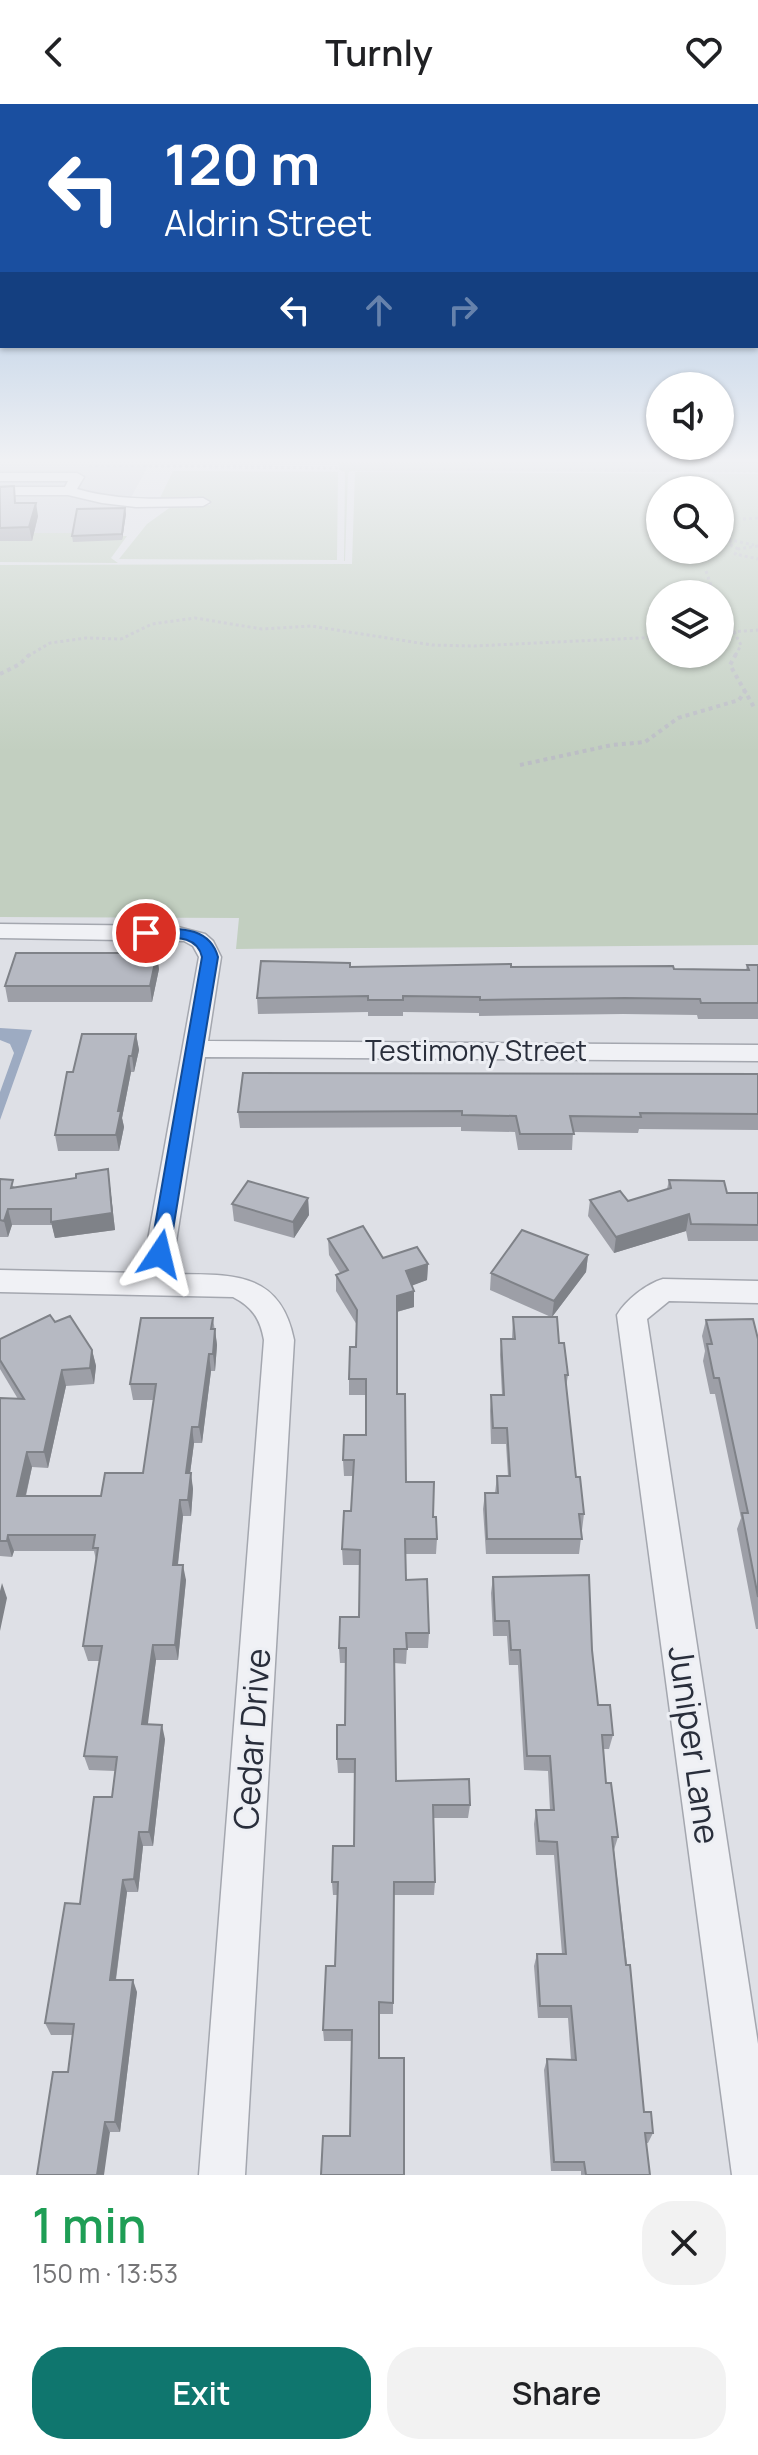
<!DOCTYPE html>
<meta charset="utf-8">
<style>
body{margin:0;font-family:Manrope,sans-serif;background:#f2f2f2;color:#202124;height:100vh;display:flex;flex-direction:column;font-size:30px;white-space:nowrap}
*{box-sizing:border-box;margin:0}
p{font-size:26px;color:#757577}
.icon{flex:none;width:44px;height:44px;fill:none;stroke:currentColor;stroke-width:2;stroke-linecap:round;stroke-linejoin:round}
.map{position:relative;height:2071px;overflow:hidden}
.details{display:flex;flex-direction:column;background:#fff;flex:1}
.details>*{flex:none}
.banner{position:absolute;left:0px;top:0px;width:758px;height:244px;box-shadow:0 2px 6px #0004;background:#1a4fa0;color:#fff;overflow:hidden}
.fabs{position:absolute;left:646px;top:268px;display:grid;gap:16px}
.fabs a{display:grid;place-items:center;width:88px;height:88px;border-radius:50%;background:#fff;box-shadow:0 2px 6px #0004;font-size:40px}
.pin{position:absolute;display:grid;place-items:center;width:68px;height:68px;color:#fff;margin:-34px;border:4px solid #fff;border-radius:50%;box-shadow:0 2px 8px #0007}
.me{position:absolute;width:88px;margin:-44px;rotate:10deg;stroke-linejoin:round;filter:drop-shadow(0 0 6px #0008)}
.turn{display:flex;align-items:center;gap:28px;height:168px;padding:0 32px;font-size:36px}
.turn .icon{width:104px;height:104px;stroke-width:2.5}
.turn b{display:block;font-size:56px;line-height:68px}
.lanes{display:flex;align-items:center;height:76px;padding:0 32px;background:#0003;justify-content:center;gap:40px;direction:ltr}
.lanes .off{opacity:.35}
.round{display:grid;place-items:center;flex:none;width:84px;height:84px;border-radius:32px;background:#f2f2f2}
.summary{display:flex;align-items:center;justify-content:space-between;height:136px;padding:0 32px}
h1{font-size:48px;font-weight:600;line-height:60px;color:#1e9e55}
.cta{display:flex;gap:16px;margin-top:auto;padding:16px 32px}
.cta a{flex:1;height:92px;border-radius:32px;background:#0f766e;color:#fff;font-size:32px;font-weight:600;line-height:92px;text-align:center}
.cta a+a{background:#f2f2f2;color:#202124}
header{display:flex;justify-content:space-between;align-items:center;height:104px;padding:0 32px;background:#fff;font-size:36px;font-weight:600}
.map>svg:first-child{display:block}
.built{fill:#cccfd7}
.green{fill:#c2cfc0;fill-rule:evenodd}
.water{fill:#9dabc2}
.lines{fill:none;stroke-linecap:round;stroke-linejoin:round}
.minor-casing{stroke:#a4a7af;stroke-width:3}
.path-far1{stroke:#bcbec5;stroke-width:3;stroke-dasharray:3 3;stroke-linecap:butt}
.path{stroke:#bcbec5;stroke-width:4;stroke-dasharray:4 4;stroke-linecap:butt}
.minor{fill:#f0f1f5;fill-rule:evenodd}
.wall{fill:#9d9fa7}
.shaded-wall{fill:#7f8288}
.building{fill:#b6b9c2;stroke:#7f8288;stroke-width:2}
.route{fill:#1a73e8;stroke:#114b97;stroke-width:2}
.labels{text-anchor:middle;stroke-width:6;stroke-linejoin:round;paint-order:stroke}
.street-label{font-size:28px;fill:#292e3b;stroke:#edeff4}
.near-street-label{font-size:34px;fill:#292e3b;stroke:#edeff4}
</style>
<header><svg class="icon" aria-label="back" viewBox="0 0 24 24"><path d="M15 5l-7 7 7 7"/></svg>Turnly<svg class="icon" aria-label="heart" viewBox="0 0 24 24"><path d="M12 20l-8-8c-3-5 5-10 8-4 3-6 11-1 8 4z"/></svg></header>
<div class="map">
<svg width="758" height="2071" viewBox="0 0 758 2071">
<rect width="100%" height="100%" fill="#dee0e6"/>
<path class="built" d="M 0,360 L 149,360 L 112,429 L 0,429 Z"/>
<path class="green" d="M 758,358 L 758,368 L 350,367 L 348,369 L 345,457 L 344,457 L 345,368 L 339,366 L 339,359 Z
M 173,367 L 338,368 L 337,456 L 119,455 L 147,420 L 172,402 L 210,401 L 208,395 L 159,396 Z
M 355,368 L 758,370 L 758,841 L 236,845 L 239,814 L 0,813 L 0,461 L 352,460 ZM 660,386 L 720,386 L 720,446 L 660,446 ZM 660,490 L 720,490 L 720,550 L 660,550 Z
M 0,429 L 112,429 L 111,432 L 127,432 L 111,454 L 118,459 L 0,458 Z"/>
<path class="water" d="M 0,924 L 32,926 L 0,1016 L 0,988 L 14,949 L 10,940 L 0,936 Z"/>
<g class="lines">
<g class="minor-casing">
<path id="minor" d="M 0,369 L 77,369 L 84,373 L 77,385 C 118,397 161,395 203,394 L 210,398 L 203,402 L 136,403 L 102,399 L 68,391 L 0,391 L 0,383 L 65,383 L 68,377 L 0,377 Z
M 0,820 L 174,822 L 205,830 L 213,837 L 221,853 L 208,937 L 758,941 L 758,957 L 205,953 L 171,1170 C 229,1171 280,1165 294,1236 L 245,2071 L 199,2071 L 264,1236 C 260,1214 252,1203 233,1193 L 0,1188 L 0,1166 L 142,1169 L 199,853 L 193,842 L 184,837 L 0,834 Z
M 663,1175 L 758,1177 L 758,1199 L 669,1197 L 647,1215 L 758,1940 L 758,2071 L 732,2071 L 617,1211 C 626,1196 646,1180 663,1175 Z"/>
</g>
<path class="path-far1" d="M 89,362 L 758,367
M 743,415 L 758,414
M 758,442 L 738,445 L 735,450 L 758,455
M 738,445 L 729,440 L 731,436 L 754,441
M 706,467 L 714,490
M 720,501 L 741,541 L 735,552
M 720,529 L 758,526
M 28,552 L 50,539 L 86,534 L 121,535 L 152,520 L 195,514 L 262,525 L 311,522 L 432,541 L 474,542 L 660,533"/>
<path class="path" d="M 736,550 L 730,561 L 755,605
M 0,570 L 20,560 L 30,550
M 520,661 L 612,641 L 645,638 L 678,614 L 739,596 L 746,586"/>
<use href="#minor" class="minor"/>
</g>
<path class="wall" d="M 0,383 L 17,399 L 38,412 L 32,437 L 0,437 Z
M 126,410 L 122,436 L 73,438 L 72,432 Z
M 747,861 L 758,861 L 758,915 L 698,915 L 697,911 L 623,910 L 479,912 L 479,909 L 403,908 L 403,912 L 368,912 L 368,908 L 258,910 L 257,894 L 350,863 L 511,863 L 746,866 Z
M 159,865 L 152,898 L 8,898 L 5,882 Z
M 136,930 L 139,946 L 134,968 L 131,968 L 122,1014 L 124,1023 L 119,1047 L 58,1047 L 55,1031 L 73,968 Z
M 758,970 L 758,1026 L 639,1025 L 638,1029 L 573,1028 L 572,1046 L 518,1046 L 515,1028 L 461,1027 L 461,1023 L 240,1024 L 238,1008 Z
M 108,1065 L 115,1126 L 55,1134 L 52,1121 L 12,1121 L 8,1133 L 0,1133 L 0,1075 L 15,1083 L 76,1074 Z
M 669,1076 L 727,1089 L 758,1089 L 758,1137 L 688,1137 L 686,1127 L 614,1149 L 588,1112 L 590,1096 L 628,1097 L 667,1085 Z
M 308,1094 L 309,1111 L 294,1134 L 234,1117 L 232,1100 Z
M 328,1135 L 383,1154 L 428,1160 L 427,1176 L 412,1181 L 414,1203 L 397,1208 L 397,1290 L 406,1378 L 433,1413 L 437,1435 L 436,1450 L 405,1450 L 406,1476 L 429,1529 L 428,1544 L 407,1544 L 406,1560 L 394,1559 L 396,1677 L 470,1701 L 468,1714 L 433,1714 L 435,1778 L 434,1791 L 394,1791 L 393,1910 L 379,1910 L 350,2032 L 352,1937 L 324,1937 L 323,1926 L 335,1862 L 337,1791 L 333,1791 L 332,1778 L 354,1742 L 355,1669 L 338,1669 L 337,1655 L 345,1621 L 345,1559 L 340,1559 L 339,1544 L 359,1513 L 360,1461 L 343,1461 L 342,1445 L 351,1407 L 353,1372 L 344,1372 L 343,1356 L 366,1331 L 366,1291 L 349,1291 L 349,1275 L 356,1243 L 357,1221 L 336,1187 L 336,1171 L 340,1169 L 329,1151 Z
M 588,1151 L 586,1168 L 552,1213 L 568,1271 L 566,1283 L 576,1373 L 584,1410 L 579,1450 L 486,1450 L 483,1405 L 485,1389 L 495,1389 L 497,1372 L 508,1372 L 506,1340 L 491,1340 L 490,1307 L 491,1291 L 502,1291 L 500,1251 L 501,1235 L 512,1235 L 513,1213 L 551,1213 L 490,1186 L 491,1169 Z
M 213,1214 L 217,1241 L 215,1267 L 211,1267 L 202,1339 L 194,1339 L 190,1369 L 193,1385 L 191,1412 L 183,1412 L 178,1461 L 186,1476 L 178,1556 L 156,1556 L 147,1620 L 165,1635 L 153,1742 L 143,1742 L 138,1788 L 127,1788 L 116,1876 L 137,1888 L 120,2028 L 110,2028 L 68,1968 L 73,1931 L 51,1931 L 45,1919 L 112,1693 L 115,1667 L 89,1666 L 84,1652 L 100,1557 L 88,1557 L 83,1542 L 96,1456 L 94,1447 L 14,1447 L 12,1453 L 0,1452 L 0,1294 L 18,1295 L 0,1265 L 0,1235 L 55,1218 L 92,1246 L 96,1262 L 94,1280 L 66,1282 L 48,1364 L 32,1363 L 26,1392 L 101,1392 L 143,1369 L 154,1296 L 133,1296 L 130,1280 Z
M 706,1216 L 758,1235 L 758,1525 L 756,1525 L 737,1425 L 741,1414 L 715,1290 L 710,1290 L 703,1257 L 705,1247 L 702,1232 Z
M 493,1473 L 592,1546 L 598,1601 L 613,1631 L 609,1645 L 603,1645 L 606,1679 L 618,1733 L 614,1746 L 644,2008 L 653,2029 L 648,2039 L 646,2039 L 650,2071 L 581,2071 L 581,2067 L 551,2067 L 544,1966 L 547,1955 L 571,1956 L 568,1914 L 538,1914 L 534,1862 L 537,1850 L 562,1850 L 554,1751 L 536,1751 L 534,1720 L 536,1706 L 550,1706 L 548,1667 L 524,1666 L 518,1561 L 509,1561 L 507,1532 L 493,1532 L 491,1489 Z"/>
<path class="shaded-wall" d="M 36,399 L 38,412 L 32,437 L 29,423 Z
M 125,404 L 126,410 L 122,436 L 122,430 Z
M 157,849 L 159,865 L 152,898 L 150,882 Z
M 136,930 L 139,946 L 134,968 L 132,952 Z
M 129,952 L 131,968 L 122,1014 L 124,1023 L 119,1047 L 116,1031 L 118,1007 Z
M 108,1065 L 115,1126 L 55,1134 L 51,1118 Z
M 308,1094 L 309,1111 L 294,1134 L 293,1118 Z
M 8,1105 L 12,1121 L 8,1133 L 4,1117 Z
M 689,1110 L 686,1127 L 614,1149 L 616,1133 Z
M 588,1151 L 586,1168 L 552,1213 L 554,1197 Z
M 428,1160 L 427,1176 L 406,1184 L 406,1167 Z
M 414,1187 L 414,1203 L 396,1208 L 397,1192 Z
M 215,1225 L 217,1241 L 215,1267 L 213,1250 Z
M 92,1246 L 96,1262 L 94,1280 L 90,1264 Z
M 209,1250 L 211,1267 L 202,1339 L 199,1323 Z
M 62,1266 L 66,1282 L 48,1364 L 44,1348 Z
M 192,1323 L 194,1339 L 188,1385 L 186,1369 Z
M 27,1348 L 32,1363 L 22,1407 L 17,1392 Z
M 191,1369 L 193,1385 L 191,1412 L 188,1396 Z
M 180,1396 L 183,1412 L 176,1476 L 173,1461 Z
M 8,1431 L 14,1447 L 12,1453 L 7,1437 Z
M 183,1461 L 186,1476 L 178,1556 L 175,1541 Z
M 2,1479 L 7,1494 L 0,1527 L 0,1487 Z
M 153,1541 L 156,1556 L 146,1635 L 142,1620 Z
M 162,1621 L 165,1635 L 153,1742 L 149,1728 Z
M 139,1728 L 143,1742 L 138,1788 L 134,1775 Z
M 123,1776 L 127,1788 L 114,1888 L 110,1876 Z
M 133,1876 L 137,1888 L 120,2028 L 115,2018 Z
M 105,2018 L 110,2028 L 104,2071 L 97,2071 Z"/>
<path class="building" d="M 14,382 L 15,399 L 36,399 L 29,423 L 0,424 L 0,383 Z
M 125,404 L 122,430 L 72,432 L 77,405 Z
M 16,849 L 157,849 L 150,882 L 5,882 Z
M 261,857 L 350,859 L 350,863 L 511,860 L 511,863 L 673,862 L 674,865 L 749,866 L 747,861 L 758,861 L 758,899 L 701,899 L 700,895 L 625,894 L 480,896 L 480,893 L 403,892 L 403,896 L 368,896 L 368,892 L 257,894 Z
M 82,930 L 136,930 L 132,952 L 129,952 L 118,1007 L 121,1007 L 116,1031 L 55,1031 L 67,968 L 73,968 Z
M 243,969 L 758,970 L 758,1010 L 640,1009 L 641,1013 L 570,1012 L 574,1030 L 520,1030 L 516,1012 L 462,1011 L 462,1007 L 238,1008 Z
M 108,1065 L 112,1109 L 51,1118 L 51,1105 L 8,1105 L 4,1117 L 0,1116 L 0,1075 L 13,1076 L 11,1084 L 76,1074 L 76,1070 Z
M 669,1076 L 724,1077 L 727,1089 L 758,1089 L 758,1121 L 691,1120 L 689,1110 L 616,1133 L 590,1096 L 620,1087 L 628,1097 L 671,1084 Z
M 248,1077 L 308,1094 L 293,1118 L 232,1100 Z
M 363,1122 L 383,1154 L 417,1143 L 428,1160 L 406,1167 L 414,1187 L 397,1192 L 397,1290 L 405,1290 L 406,1378 L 434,1378 L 433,1413 L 436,1413 L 437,1435 L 405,1435 L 406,1476 L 427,1475 L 429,1529 L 406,1529 L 407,1545 L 394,1545 L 396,1677 L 469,1675 L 470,1701 L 433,1701 L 435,1778 L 394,1778 L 393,1899 L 379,1898 L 379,1954 L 404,1954 L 404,2071 L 321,2071 L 323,2032 L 350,2032 L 352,1926 L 323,1926 L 326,1862 L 335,1862 L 338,1778 L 332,1778 L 333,1742 L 354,1742 L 355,1655 L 337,1655 L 337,1621 L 345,1621 L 346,1544 L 339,1544 L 340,1513 L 359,1513 L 360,1446 L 342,1445 L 344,1407 L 351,1407 L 354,1356 L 343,1356 L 344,1331 L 366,1331 L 366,1275 L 349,1275 L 350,1243 L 356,1243 L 357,1206 L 336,1171 L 348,1166 L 328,1135 Z
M 522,1126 L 588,1151 L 554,1197 L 491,1169 Z
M 50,1211 L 55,1218 L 70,1212 L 92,1246 L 90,1264 L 62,1266 L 44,1348 L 27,1348 L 17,1392 L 101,1392 L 105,1369 L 143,1369 L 156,1280 L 130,1280 L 141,1214 L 213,1214 L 211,1225 L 215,1225 L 213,1250 L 209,1250 L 199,1323 L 192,1323 L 186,1369 L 191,1369 L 188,1396 L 180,1396 L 173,1461 L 183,1461 L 175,1541 L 153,1541 L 142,1620 L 162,1621 L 149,1728 L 139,1728 L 134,1775 L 123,1776 L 110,1876 L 133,1876 L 115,2018 L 105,2018 L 97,2071 L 37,2071 L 53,1968 L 68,1968 L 74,1920 L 45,1919 L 65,1799 L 80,1800 L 94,1693 L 112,1693 L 117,1653 L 84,1652 L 102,1542 L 83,1542 L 98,1444 L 93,1444 L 95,1431 L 8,1431 L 7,1437 L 0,1437 L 0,1294 L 24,1295 L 0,1256 L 0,1235 Z
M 513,1213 L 557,1213 L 559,1239 L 564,1239 L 568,1271 L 565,1271 L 576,1373 L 580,1373 L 584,1410 L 579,1410 L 582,1435 L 487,1435 L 485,1389 L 498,1389 L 497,1372 L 510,1372 L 507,1324 L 493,1324 L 491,1291 L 504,1291 L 501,1235 L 515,1235 Z
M 753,1215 L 758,1235 L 758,1493 L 742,1409 L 748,1409 L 719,1274 L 714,1274 L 707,1240 L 712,1240 L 706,1216 Z
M 589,1471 L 592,1546 L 598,1601 L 610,1601 L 613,1631 L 602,1631 L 606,1679 L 611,1679 L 618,1733 L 612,1733 L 626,1861 L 630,1861 L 644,2008 L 651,2008 L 653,2029 L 645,2029 L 650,2071 L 586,2071 L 584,2058 L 554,2058 L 547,1955 L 576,1956 L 571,1902 L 540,1902 L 537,1850 L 566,1850 L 557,1738 L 539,1737 L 536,1706 L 554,1706 L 550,1652 L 527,1652 L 520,1546 L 511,1546 L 509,1517 L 495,1517 L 493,1473 Z"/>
<linearGradient id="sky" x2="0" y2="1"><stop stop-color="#8ab0d9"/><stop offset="0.55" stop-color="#f0f1f4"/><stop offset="1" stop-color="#f0f1f4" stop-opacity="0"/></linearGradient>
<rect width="758" height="648" fill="url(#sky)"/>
<path class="route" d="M 146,824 C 174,825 209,820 218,853 L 169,1150 L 167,1155 L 153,1155 L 150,1150 L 202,853 C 196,826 162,836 141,832 L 141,825 Z"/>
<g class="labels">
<g class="street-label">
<text x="476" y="957">Testimony Street</text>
</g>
<g class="near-street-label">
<text transform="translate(252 1635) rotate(-86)" y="12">Cedar Drive</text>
<text transform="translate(694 1641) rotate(82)" y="12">Juniper Lane</text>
</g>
</g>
</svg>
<div class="fabs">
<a><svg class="icon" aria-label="sound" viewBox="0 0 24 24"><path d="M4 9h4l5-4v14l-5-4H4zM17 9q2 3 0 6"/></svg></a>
<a><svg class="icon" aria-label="search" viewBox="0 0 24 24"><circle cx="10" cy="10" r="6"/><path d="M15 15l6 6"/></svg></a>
<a><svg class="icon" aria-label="layers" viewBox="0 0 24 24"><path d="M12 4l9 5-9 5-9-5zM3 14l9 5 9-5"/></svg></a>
</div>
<div class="pin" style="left:146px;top:829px;background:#d93025"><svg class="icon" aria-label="arrive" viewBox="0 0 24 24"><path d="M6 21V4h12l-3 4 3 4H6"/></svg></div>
<svg class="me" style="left:160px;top:1150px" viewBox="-20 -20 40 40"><path d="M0-17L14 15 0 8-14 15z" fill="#1a73e8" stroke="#fff" stroke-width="4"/></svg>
<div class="banner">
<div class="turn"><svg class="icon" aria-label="left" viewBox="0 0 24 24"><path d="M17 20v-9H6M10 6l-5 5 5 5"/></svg><div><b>120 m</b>Aldrin Street</div></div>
<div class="lanes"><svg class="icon" aria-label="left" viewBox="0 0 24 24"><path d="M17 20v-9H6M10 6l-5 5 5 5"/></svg><svg class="icon off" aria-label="ahead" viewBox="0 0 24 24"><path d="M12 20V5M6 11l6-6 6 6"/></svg><svg class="icon off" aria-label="right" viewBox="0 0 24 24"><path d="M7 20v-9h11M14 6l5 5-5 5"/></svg></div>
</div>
</div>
<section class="details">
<div class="summary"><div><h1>1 min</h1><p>150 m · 13:53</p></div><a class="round"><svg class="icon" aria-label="close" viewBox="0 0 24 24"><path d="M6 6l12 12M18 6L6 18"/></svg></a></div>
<div class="cta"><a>Exit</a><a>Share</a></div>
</section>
